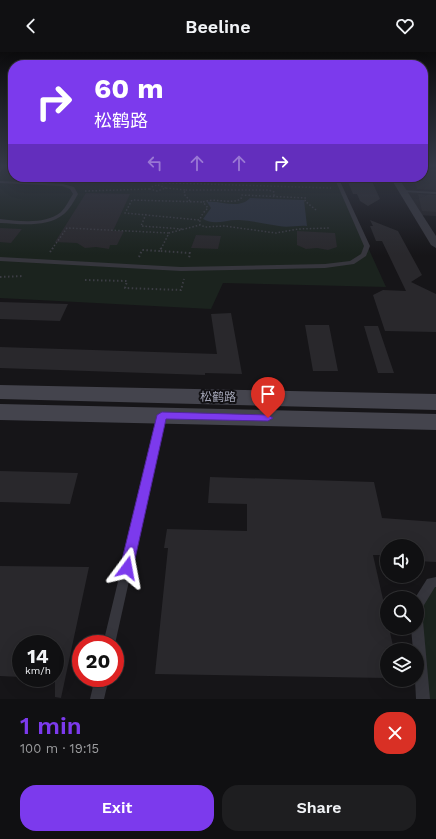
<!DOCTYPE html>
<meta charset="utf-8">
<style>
body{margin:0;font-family:"Work Sans","Noto Sans SC",sans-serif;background:#1e1e20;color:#f1f3f6;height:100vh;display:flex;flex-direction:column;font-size:15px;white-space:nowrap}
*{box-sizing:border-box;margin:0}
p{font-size:13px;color:#9c9d9f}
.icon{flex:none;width:22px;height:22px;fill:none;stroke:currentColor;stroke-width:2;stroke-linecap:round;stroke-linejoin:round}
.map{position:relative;height:647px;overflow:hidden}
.panel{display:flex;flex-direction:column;background:#101012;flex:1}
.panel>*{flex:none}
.hud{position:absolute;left:8px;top:8px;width:420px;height:122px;border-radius:16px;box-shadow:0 4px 16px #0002,0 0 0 1px #303032;background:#7c3aed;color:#fff;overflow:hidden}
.buttons{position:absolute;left:380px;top:487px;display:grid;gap:8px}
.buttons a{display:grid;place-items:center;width:44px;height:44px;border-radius:50%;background:#101012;box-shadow:0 4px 16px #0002,0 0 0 1px #303032;font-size:20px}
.speed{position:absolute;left:12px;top:583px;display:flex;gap:8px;font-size:20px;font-weight:700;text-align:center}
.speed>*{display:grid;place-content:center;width:52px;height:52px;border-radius:50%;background:#101012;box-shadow:0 4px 16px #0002,0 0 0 1px #303032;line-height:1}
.speed small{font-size:10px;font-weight:400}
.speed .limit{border:6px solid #d22;background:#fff;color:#111}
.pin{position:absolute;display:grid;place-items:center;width:34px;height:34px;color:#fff;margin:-41px -17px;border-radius:50% 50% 50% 0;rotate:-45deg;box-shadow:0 0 4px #0007}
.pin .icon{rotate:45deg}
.me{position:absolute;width:44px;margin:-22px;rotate:13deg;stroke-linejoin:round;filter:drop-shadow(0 0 3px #0008)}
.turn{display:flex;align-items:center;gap:14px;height:84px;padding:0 20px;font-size:18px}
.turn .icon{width:52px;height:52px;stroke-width:2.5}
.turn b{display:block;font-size:28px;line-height:34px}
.lanes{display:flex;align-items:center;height:38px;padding:0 20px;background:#0003;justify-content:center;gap:20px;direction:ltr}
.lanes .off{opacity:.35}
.round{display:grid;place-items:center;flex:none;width:42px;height:42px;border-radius:16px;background:#1e1e20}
.overview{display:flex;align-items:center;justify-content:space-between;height:68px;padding:0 20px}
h1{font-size:24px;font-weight:600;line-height:30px;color:#7c3aed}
.primary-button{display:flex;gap:8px;margin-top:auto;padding:8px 20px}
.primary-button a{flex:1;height:46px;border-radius:16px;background:#7c3aed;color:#fff;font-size:16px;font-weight:600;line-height:46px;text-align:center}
.primary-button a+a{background:#1e1e20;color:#f1f3f6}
header{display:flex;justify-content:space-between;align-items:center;height:52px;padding:0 20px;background:#101012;font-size:18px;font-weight:600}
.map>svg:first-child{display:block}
.built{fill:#222125}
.green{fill:#1b231e}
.water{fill:#2a313d}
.building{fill:#29282c}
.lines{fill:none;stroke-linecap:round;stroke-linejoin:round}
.path-far1{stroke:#3c3d44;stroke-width:1.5;stroke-dasharray:1.5 2;stroke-linecap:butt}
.path{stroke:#3c3d44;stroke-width:2;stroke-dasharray:1.5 2.5;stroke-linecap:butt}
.lane{fill:#36363d;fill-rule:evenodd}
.street{fill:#36363d;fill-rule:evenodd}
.secondary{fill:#44444d;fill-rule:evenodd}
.route{fill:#7c3aed;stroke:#51269a}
.labels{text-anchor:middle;stroke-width:4;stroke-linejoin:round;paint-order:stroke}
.street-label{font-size:12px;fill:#a6a8b9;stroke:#111013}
</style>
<header><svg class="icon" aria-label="back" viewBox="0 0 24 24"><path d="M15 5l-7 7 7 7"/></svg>Beeline<svg class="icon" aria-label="heart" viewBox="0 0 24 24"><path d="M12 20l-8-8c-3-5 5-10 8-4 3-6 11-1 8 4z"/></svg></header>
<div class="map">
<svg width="436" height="647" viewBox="0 0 436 647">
<rect width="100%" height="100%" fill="#161518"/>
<path class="built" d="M 394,125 L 436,125 L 436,164 L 417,163 Z"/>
<path class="green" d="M 0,113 L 13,113 L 13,125 L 336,125 L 386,235 L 223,231 L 211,257 L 0,246 Z
M 436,530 L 436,647 L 423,647 L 417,554 Z"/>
<path class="water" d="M 250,146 L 304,148 L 307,174 C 298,173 288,176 279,174 C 266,172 253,169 239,168 C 227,167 215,174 203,167 L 211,156 L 207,150 C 220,148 239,158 250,146 Z"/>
<path class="building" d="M 423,117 L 436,117 L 436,138 L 417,137 L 414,129 L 423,129 Z
M 346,125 L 370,125 L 380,147 L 368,154 L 360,149 L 357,142 L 353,142 Z
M 86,141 L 130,142 L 113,179 L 124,179 L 117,193 L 110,193 L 109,197 L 96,195 L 85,196 L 77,191 L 55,190 Z
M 418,142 L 436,143 L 436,160 L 422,159 Z
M 370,168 L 398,179 L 422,223 L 411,230 L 436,242 L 436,280 L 385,279 L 373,243 L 383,238 L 406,239 L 382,189 L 376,189 L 370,174 L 373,174 Z
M 0,176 L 22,177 L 11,191 L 0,190 Z
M 297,179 L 335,181 L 337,195 L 328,198 L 317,196 L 306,197 L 297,193 Z
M 196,183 L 221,184 L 218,197 L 191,196 Z
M 0,250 L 68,252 L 60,269 L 0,267 Z
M 231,261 L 242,322 L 205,321 L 205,323 L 0,316 L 0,295 L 217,302 L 211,262 Z
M 305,273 L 329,273 L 338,319 L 313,319 Z
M 364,274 L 378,274 L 394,321 L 378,321 Z
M 0,419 L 78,421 L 70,452 L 0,450 Z
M 210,425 L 374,430 L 382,466 L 436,470 L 436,510 L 417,509 L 417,494 L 387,494 L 387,503 L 373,503 L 387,565 L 387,576 L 389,576 L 394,598 L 387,598 L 387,626 L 155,622 L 168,496 L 164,496 L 167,477 L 247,479 L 247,452 L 208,451 Z
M 0,514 L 89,515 L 61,646 L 55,645 L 55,592 L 21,592 L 21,625 L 0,624 Z"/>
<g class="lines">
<path class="path-far1" d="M 78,128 L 331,136
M 158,133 L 166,136 L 157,139 L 150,137 L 153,134 Z
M 166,136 L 185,138
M 85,139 L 150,137
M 190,149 L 184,142 L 185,138 L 269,138 L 274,140 L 274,145
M 316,158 L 305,149 L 306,146 L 242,143 L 241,147 C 227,153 217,145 203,150 L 208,156 C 203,161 199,165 200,173 L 205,175 L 224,174 L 276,181 L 298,177 L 330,176
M 146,162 L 141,174 L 182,177
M 199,168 L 125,161 L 132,148 L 203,150
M 52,197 L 67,176 L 169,181
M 161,197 L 169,181 L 200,173"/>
<path class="path" d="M 161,196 L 160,199 L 190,201 L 189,206
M 50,200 L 53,196
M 139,205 L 142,198 L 160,199
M 0,225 L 24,224
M 85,228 L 127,229 L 125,236 L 181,238 L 184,227"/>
<path class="lane" d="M 2,113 L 6,113 L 0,120 L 0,116 Z
M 334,125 L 338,125 L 370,194 L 366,204 L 354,212 L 325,216 L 181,219 L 0,209 L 0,205 L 181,215 L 325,212 L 350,209 L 361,202 L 364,194 Z
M 0,129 L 63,132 L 74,135 L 78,142 C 74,149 70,157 64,162 C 47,176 20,172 0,171 L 0,167 C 19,169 45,173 61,160 C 66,155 69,148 73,142 L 70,137 L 62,134 L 0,131 Z
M 401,138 L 436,140 L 436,142 L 403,140 L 401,140 Z
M 162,360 L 165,361 L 166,363 L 115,592 L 103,592 L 158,363 L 159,361 Z
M 436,525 L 436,535 L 435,535 L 421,558 L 417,560 L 417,546 L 415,546 L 427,527 Z
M 417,563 L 421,565 L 423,569 L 430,647 L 416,647 L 415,628 L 417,628 L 417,598 L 413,598 L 411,576 L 417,576 Z
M 95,626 L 109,626 L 104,647 L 90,647 Z"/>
<path class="street" d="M 390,125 L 398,125 L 436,184 L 436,196 L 431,193 Z"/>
<path class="secondary" d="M 0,333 L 436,342 L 436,358 L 0,347 Z
M 0,352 L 436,362 L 436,378 L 0,368 Z"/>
</g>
<linearGradient id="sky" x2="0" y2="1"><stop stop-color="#0c0c0d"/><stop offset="0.56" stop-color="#363b48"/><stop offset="1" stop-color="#363b48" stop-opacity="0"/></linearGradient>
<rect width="436" height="203" fill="url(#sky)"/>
<path class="route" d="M 162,360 L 268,363 L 273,366 L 268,369 L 166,367 L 133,516 L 131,520 L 127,521 L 122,520 L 120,516 L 157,363 Z"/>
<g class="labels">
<g class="street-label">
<text transform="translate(218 345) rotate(1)" y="4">松鹤路</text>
</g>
</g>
</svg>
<div class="buttons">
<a><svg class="icon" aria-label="sound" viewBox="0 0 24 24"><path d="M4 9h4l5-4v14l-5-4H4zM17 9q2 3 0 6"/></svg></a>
<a><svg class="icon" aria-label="search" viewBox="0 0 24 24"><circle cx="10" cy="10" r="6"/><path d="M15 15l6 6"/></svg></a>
<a><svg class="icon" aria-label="layers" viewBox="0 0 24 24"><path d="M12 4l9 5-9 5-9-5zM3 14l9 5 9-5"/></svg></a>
</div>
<div class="speed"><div>14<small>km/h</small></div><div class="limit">20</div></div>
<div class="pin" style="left:268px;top:366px;background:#d93025"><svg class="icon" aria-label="arrive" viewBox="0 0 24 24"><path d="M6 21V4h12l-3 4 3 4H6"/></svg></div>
<svg class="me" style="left:127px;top:516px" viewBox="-20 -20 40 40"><path d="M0-17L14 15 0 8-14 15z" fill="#7c3aed" stroke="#fff" stroke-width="4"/></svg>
<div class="hud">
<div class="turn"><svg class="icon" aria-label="right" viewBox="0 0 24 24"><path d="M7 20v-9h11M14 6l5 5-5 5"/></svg><div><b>60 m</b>松鹤路</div></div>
<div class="lanes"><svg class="icon off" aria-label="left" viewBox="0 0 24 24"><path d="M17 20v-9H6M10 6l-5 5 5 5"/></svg><svg class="icon off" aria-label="ahead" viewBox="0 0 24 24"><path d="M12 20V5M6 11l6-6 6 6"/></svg><svg class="icon off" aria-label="ahead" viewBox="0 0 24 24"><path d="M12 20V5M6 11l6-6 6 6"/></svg><svg class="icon" aria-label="right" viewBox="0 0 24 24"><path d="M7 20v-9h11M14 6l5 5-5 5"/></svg></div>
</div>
</div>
<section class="panel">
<div class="overview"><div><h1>1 min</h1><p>100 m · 19:15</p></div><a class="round" style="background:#d93025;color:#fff"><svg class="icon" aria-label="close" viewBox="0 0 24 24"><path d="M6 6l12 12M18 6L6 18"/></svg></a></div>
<div class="primary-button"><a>Exit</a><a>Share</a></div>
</section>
